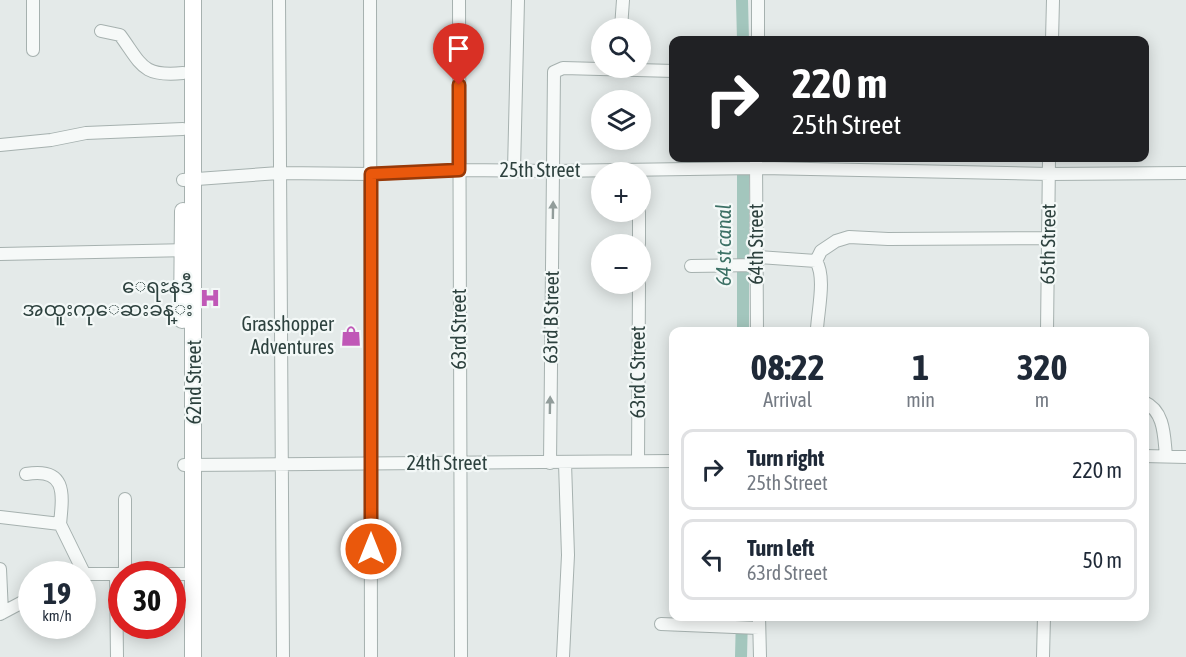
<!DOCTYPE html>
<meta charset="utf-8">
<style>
body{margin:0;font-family:"Asap Condensed","Noto Sans Myanmar",sans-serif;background:#f6f6f7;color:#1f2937;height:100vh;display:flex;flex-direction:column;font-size:22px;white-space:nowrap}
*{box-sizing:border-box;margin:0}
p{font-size:20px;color:#747a83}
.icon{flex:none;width:33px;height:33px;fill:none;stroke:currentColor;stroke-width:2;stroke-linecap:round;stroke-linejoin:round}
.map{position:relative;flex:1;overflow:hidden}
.drawer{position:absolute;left:669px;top:327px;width:480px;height:294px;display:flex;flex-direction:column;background:#fff;border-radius:12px;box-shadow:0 3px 15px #0003}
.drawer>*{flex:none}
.top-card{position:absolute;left:669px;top:36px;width:480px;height:126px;border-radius:12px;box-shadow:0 3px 15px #0003;background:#202124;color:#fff;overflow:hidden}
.tools{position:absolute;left:591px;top:18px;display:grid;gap:12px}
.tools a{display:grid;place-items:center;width:60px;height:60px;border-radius:50%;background:#fff;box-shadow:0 3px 15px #0003;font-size:30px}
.speed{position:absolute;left:18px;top:561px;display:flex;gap:12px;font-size:30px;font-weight:700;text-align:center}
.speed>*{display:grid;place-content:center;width:78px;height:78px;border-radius:50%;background:#fff;box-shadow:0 3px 15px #0003;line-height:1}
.speed small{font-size:15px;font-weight:400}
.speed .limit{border:9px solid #d22;background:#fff;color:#111}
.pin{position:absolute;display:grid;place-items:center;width:51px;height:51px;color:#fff;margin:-62px -26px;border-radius:50% 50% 50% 0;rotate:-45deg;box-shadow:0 0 6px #0007}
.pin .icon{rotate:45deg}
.me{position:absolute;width:66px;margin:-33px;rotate:0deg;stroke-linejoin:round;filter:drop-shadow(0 0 4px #0008)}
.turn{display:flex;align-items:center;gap:21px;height:126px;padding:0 24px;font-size:27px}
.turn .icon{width:78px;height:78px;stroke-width:2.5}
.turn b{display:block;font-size:42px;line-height:51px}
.eta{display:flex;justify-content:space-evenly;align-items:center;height:102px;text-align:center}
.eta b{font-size:36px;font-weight:700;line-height:42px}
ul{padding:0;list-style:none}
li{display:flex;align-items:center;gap:18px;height:81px;margin:0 12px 9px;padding:0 12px;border:3px solid #e0e1e3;border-radius:12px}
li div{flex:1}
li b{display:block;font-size:22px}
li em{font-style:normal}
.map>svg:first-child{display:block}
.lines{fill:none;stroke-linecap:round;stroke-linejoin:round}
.canal{stroke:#a3c6bd;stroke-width:12}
.minor-casing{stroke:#a6b1af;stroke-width:14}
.secondary-casing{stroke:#a6b1af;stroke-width:18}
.minor{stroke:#f6f9f8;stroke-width:12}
.secondary{stroke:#fff;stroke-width:16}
.oneway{fill:#929d9b}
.route-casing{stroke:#983908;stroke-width:15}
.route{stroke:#ea580c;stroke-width:10}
.labels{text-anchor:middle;stroke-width:4.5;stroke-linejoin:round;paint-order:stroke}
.street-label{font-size:20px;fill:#2d413e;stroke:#f3f8f7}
.poi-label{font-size:20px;fill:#2d413e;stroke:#f3f8f7;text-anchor:end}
.water-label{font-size:21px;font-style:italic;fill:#3c7065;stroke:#f3f8f7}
</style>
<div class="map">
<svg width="1186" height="657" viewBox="0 0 1186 657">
<rect width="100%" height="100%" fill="#e4eae9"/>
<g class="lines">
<path class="canal" d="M 742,0 L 743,40
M 743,158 L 743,332
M 741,657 L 742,616"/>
<g class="minor-casing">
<path id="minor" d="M 279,0 L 283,657
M 370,0 L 371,657
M 459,0 L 461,657
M 621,28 L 623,0
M 101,31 L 120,35 C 142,65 142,77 183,73
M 758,40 L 758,0
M 1052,40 L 1053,0
M 33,50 L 33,0
M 0,145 L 51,140 L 86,133 L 183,129
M 756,158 L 757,332
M 514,170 L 518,0
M 183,180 L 279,173 L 371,174 L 459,170 L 553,171 L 756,168 L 1049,174 L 1186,173
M 639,244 L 639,212
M 0,254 L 190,250
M 757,257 L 816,261 L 821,251 L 836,241 L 849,237 L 888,239 L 1048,238
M 816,261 C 826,277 818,310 817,329
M 691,266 L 757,265
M 1047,332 L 1049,158
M 1144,402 C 1165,411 1164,437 1166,456
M 1144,456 L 1186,457
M 638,461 L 639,284
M 550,463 L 554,72 L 563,68 L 674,71
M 184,465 L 674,461
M 26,474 C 67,467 63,494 60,524
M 0,517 L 60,524 L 84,573
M 0,569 L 2,613
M 125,573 L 125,499
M 79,574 L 193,574
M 116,574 L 117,657
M 0,614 L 32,597
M 759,616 L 760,657
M 661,624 L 759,628
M 563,657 L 568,555 L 565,463
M 1043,657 L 1044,616"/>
</g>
<g class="secondary-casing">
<path id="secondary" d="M 182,320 L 183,211
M 193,657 L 193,0"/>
</g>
<use href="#minor" class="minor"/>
<use href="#secondary" class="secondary"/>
</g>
<defs><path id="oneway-solid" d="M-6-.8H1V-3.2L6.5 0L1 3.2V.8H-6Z" transform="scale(1.5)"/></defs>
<g class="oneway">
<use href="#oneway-solid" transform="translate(553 210) rotate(-89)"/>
<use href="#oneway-solid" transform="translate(550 405) rotate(-89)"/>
</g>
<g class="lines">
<g class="route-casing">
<path id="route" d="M 371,549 L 371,174 L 459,170 L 459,85"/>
</g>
<use href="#route" class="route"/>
</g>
<defs>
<g id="hospital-bare" transform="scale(1.62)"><path d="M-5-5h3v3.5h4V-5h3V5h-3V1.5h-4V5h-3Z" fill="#c058b7" stroke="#f3f8f7" stroke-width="2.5" paint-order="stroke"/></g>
<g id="shop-bare" transform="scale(1.62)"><path d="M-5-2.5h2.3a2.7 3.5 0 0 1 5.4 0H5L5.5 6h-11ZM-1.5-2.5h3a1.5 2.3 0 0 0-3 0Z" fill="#c058b7" stroke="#f3f8f7" stroke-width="2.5" paint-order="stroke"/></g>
</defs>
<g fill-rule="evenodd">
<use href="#hospital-bare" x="210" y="298"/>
<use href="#shop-bare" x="351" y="336"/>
</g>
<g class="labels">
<g class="street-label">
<text x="540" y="177">25th Street</text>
<text transform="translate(756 244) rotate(-90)" y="7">64th Street</text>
<text transform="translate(1048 244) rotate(-89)" y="7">65th Street</text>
<text transform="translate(551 317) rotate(-89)" y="7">63rd B Street</text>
<text transform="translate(459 329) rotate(-90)" y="7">63rd Street</text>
<text transform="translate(638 372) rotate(-90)" y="7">63rd C Street</text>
<text transform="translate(194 382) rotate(-90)" y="7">62nd Street</text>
<text x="447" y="470">24th Street</text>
</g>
<g class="poi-label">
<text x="193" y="293">ေရႊနဒီ<tspan x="193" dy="23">အထူးကုေဆးခန္း</tspan></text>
<text x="334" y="331">Grasshopper<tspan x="334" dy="23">Adventures</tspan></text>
</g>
<g class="water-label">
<text transform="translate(724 245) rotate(-90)" y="7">64 st canal</text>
</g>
</g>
</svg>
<div class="tools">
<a><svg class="icon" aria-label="search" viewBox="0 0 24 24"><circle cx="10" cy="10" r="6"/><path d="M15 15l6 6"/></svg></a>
<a><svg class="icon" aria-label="layers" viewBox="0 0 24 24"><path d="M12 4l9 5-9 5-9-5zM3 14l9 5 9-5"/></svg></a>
<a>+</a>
<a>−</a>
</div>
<div class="speed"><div>19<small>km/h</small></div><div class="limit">30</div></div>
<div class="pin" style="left:459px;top:85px;background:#d93025"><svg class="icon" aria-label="arrive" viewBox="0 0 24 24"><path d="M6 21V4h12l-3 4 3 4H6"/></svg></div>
<svg class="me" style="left:371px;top:549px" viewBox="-20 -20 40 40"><circle r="17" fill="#ea580c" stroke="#fff" stroke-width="3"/><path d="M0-11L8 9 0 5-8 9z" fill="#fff"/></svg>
<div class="top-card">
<div class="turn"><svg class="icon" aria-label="right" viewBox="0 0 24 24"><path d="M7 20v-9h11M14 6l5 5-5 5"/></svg><div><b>220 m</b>25th Street</div></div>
</div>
<section class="drawer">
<div class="eta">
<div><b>08:22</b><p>Arrival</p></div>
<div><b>1</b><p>min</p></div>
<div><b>320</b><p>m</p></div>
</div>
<ul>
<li><svg class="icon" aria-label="right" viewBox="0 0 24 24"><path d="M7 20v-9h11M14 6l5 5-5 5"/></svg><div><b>Turn right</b><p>25th Street</p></div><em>220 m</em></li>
<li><svg class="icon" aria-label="left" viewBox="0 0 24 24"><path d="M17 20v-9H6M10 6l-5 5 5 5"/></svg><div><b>Turn left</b><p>63rd Street</p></div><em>50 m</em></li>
</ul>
</section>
</div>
